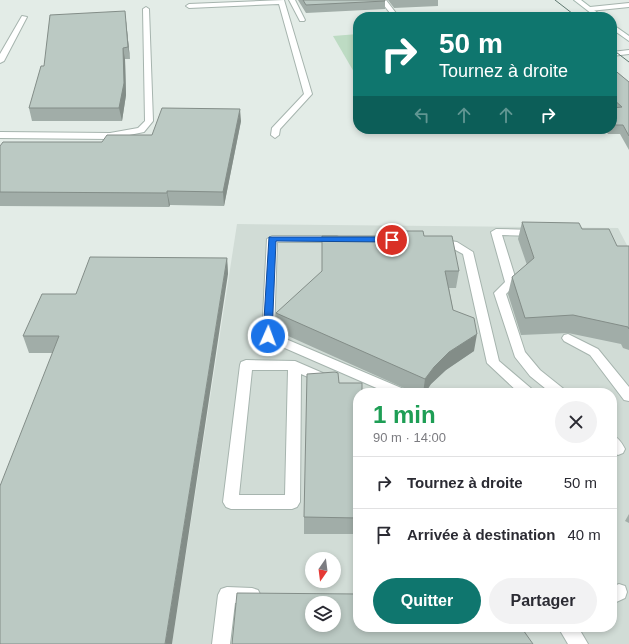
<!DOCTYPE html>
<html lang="fr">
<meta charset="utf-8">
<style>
body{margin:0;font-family:Helvetica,sans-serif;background:#f2f2f3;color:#2b2b33;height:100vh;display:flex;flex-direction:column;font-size:15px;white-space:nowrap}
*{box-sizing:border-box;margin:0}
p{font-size:13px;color:#7c7c81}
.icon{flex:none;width:22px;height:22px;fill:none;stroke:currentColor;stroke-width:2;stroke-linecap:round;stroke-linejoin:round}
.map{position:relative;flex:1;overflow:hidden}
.side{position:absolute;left:353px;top:388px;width:264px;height:244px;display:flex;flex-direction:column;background:#fff;border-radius:16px;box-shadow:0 2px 6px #0003}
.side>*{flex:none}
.guide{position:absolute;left:353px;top:12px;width:264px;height:122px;border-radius:16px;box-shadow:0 2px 6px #0003;background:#0f766e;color:#fff;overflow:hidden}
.needle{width:26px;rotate:194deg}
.tools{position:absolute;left:305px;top:552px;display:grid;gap:8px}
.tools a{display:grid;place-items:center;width:36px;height:36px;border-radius:50%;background:#fff;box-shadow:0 2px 6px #0003;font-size:20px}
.pin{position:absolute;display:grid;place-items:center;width:34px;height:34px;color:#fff;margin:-17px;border:2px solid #fff;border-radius:50%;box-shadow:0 1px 4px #0007}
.me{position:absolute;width:44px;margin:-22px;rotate:2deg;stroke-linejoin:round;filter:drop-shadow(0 0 3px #0008)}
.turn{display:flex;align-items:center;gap:14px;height:84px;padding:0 20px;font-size:18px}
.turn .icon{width:52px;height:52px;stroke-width:2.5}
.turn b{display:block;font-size:28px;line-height:34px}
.lanes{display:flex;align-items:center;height:38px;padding:0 20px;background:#0003;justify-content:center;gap:20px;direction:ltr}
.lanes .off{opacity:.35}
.round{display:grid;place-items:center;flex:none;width:42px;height:42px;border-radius:21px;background:#f2f2f3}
.overview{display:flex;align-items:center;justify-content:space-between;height:68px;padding:0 20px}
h1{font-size:24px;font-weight:800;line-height:30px;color:#1e9e55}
.primary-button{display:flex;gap:8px;margin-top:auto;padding:8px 20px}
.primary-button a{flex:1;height:46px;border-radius:24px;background:#0f766e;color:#fff;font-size:16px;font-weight:800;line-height:46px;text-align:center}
.primary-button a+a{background:#f2f2f3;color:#2b2b33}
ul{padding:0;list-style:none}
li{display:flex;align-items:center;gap:12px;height:52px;padding:0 20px;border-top:1px solid #e1e1e2}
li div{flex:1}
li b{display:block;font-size:15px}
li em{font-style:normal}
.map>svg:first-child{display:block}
.built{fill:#d1dcd6;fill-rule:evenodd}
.green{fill:#bddbc3}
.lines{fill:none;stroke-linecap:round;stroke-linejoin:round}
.lane-casing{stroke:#a6b4ae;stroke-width:2}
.secondary-casing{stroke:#a2b7ae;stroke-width:2}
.lane{fill:#fff;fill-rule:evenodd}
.secondary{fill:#fff;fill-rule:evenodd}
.tram{stroke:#5e776f;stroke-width:1}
.wall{fill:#a1ada8}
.shaded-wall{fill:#838d88}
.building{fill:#bbc9c3;stroke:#838d88;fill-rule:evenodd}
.route{fill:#1a73e8;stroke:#114b97}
</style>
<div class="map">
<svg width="629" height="644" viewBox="0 0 629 644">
<rect width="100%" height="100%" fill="#e3ece7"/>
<path class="built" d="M 237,224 L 618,228 L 629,249 L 629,644 L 172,644 ZM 358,393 L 612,393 L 612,627 L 358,627 ZM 312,559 L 334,559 L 334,581 L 312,581 ZM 312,603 L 334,603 L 334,625 L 312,625 Z"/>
<path class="green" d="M 358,34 L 358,79 L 333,36 Z"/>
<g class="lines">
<g class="lane-casing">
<path id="lane" d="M 284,0 L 312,94 L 280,129 L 279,135 L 275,138 L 271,135 L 272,128 L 304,94 L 279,4 L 189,8 L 186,6 L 189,4 Z
M 289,0 L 295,0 L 305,20 L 304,21 L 300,21 Z
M 380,0 L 386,0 L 399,17 L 393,17 Z
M 629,3 L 629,7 L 590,11 L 587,9 L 590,7 Z
M 146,7 L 149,9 L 153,121 L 144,132 L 110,139 L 0,138 L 0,132 L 110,133 L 138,128 L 145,121 L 143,9 Z
M 22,16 L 27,17 L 4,61 L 0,63 L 0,54 Z
M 629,50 L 629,54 L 612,56 L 612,52 Z
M 496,229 L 536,230 L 541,233 L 536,236 L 502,235 L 517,283 L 506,294 L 525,352 L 540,370 L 565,390 L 567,393 L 551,393 L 530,376 L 515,357 L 494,293 L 505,282 L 491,232 Z
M 272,236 L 337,236 L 342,239 L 337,242 L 277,242 L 274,334 L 406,390 L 408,393 L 388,393 L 264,339 L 262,336 L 267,239 Z
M 437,239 L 457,242 L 473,252 L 499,361 L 533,390 L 535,393 L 519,393 L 487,363 L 463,254 L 450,247 L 433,244 L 432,242 L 433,240 Z
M 568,334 L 598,349 L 629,387 L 629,401 L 624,400 L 590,355 L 564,341 L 562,338 L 564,335 Z
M 246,360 L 295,361 L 332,377 L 334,380 L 332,383 L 327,385 L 322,383 L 301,374 L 300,502 L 297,507 L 292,509 L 231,509 L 226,507 L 223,502 L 240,365 L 241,362 ZM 252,370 L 288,370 L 285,495 L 239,495 Z
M 612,435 C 619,438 622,443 625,449 L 623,453 L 618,455 L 612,452 Z
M 619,584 L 625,586 L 627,592 L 625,598 L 612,604 L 612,587 Z
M 227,587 L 252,588 L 258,590 L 261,596 L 258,602 L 252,604 L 235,603 L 230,644 L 212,644 L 218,595 L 221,589 Z
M 558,627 L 578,627 L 588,644 L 568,644 Z"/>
</g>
<g class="secondary-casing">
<path id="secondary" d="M 574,0 L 581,0 L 603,17 L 596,17 Z
M 612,24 L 629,36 L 629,41 L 612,29 Z"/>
</g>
<use href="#lane" class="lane"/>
<use href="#secondary" class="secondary"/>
<path class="tram" d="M 555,0 L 577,17
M 612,49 L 629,62"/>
</g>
<path class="wall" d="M 298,0 L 385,0 L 385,9 L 306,13 Z
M 388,0 L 438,0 L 438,6 L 394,8 Z
M 126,21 L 130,59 L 125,59 L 126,95 L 122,121 L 32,121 L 29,108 Z
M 612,68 L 629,82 L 629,150 L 620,134 L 608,134 L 605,129 L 612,129 Z
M 241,121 L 224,206 L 170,205 L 169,207 L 0,206 L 0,146 L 102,142 L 152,135 Z
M 522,222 L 582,229 L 617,246 L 629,246 L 629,350 L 623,348 L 621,344 L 568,333 L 521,335 L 508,294 L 512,277 L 527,265 L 518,239 Z
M 403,231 L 424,236 L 459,271 L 456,288 L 449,288 L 453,310 L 474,351 L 446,370 L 431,384 L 425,393 L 415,393 L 277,331 L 276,313 L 402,236 Z
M 227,258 L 228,274 L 52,353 L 29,353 L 23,336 L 76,294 Z
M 339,383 L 358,393 L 358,534 L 304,534 L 304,517 Z
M 629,514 L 629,523 L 625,521 Z"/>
<path class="shaded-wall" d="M 125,11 L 126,21 L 130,59 L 128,47 Z
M 123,48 L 125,59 L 126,95 L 122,121 L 119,108 Z
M 240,109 L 241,121 L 224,206 L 223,192 Z
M 167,191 L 170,205 L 169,207 L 167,193 Z
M 227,258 L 228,274 L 172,644 L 165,644 Z
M 477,334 L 474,351 L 446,370 L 431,384 L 425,393 L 423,393 L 425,379 L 434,367 L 449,352 Z"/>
<path class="building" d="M 303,0 L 385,0 L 385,1 L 306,5 Z
M 125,11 L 128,47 L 123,48 L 124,83 L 119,108 L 29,108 L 41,66 L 44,66 L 50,15 Z
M 612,68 L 629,82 L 629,136 L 623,125 L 612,125 L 612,108 L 622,107 L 612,98 Z
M 162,108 L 240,109 L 223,192 L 167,191 L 167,193 L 0,192 L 0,146 L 3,142 L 102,142 L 107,135 L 152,135 Z
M 522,222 L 579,223 L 582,229 L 609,229 L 617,246 L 629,246 L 629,329 L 628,327 L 573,315 L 525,318 L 512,277 L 534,258 Z
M 403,231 L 423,231 L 424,236 L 452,236 L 459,271 L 445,271 L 453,310 L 474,318 L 477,334 L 449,352 L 434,367 L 425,379 L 276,313 L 322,271 L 322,236 L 404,236 Z
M 90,257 L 227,258 L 165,644 L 0,644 L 0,486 L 59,336 L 23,336 L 42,294 L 76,294 Z
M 335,372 L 338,373 L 339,383 L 362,383 L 362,393 L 358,393 L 358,518 L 304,517 L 307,374 Z
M 237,593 L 358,594 L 358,627 L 521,627 L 533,644 L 232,644 ZM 312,603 L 334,603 L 334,625 L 312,625 Z"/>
<path class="route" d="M 269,237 L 392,237 L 395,240 L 392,242 L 276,241 L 272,336 L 268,339 L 263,336 Z"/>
</svg>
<div class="tools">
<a><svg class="needle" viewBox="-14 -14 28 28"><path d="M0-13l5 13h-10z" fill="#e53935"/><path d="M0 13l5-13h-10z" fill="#7c7c81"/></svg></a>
<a><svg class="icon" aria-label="layers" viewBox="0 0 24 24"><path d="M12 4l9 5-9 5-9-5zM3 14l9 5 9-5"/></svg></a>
</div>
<div class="pin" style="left:392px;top:240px;background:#d93025"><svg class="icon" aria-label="arrive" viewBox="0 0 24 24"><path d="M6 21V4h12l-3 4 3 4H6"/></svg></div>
<svg class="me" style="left:268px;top:336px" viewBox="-20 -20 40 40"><circle r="17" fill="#1a73e8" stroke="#fff" stroke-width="3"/><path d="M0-11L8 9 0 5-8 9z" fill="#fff"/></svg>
<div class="guide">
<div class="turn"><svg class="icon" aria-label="right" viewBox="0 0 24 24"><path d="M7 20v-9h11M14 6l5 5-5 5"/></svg><div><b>50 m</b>Tournez à droite</div></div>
<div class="lanes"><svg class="icon off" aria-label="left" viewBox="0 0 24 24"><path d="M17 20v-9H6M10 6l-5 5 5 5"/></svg><svg class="icon off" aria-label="ahead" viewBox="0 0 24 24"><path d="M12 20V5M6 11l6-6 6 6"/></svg><svg class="icon off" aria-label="ahead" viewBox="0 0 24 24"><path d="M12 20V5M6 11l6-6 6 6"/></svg><svg class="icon" aria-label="right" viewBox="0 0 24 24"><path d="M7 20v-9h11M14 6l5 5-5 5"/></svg></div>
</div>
<section class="side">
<div class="overview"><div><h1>1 min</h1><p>90 m · 14:00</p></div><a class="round"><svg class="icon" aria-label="close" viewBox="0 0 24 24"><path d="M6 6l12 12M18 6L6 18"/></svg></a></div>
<ul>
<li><svg class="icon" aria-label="right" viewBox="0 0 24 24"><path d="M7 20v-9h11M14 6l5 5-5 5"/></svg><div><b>Tournez à droite</b></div><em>50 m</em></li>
<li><svg class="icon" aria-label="arrive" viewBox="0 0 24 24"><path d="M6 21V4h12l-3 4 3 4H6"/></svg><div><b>Arrivée à destination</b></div><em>40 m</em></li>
</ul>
<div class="primary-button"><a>Quitter</a><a>Partager</a></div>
</section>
</div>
